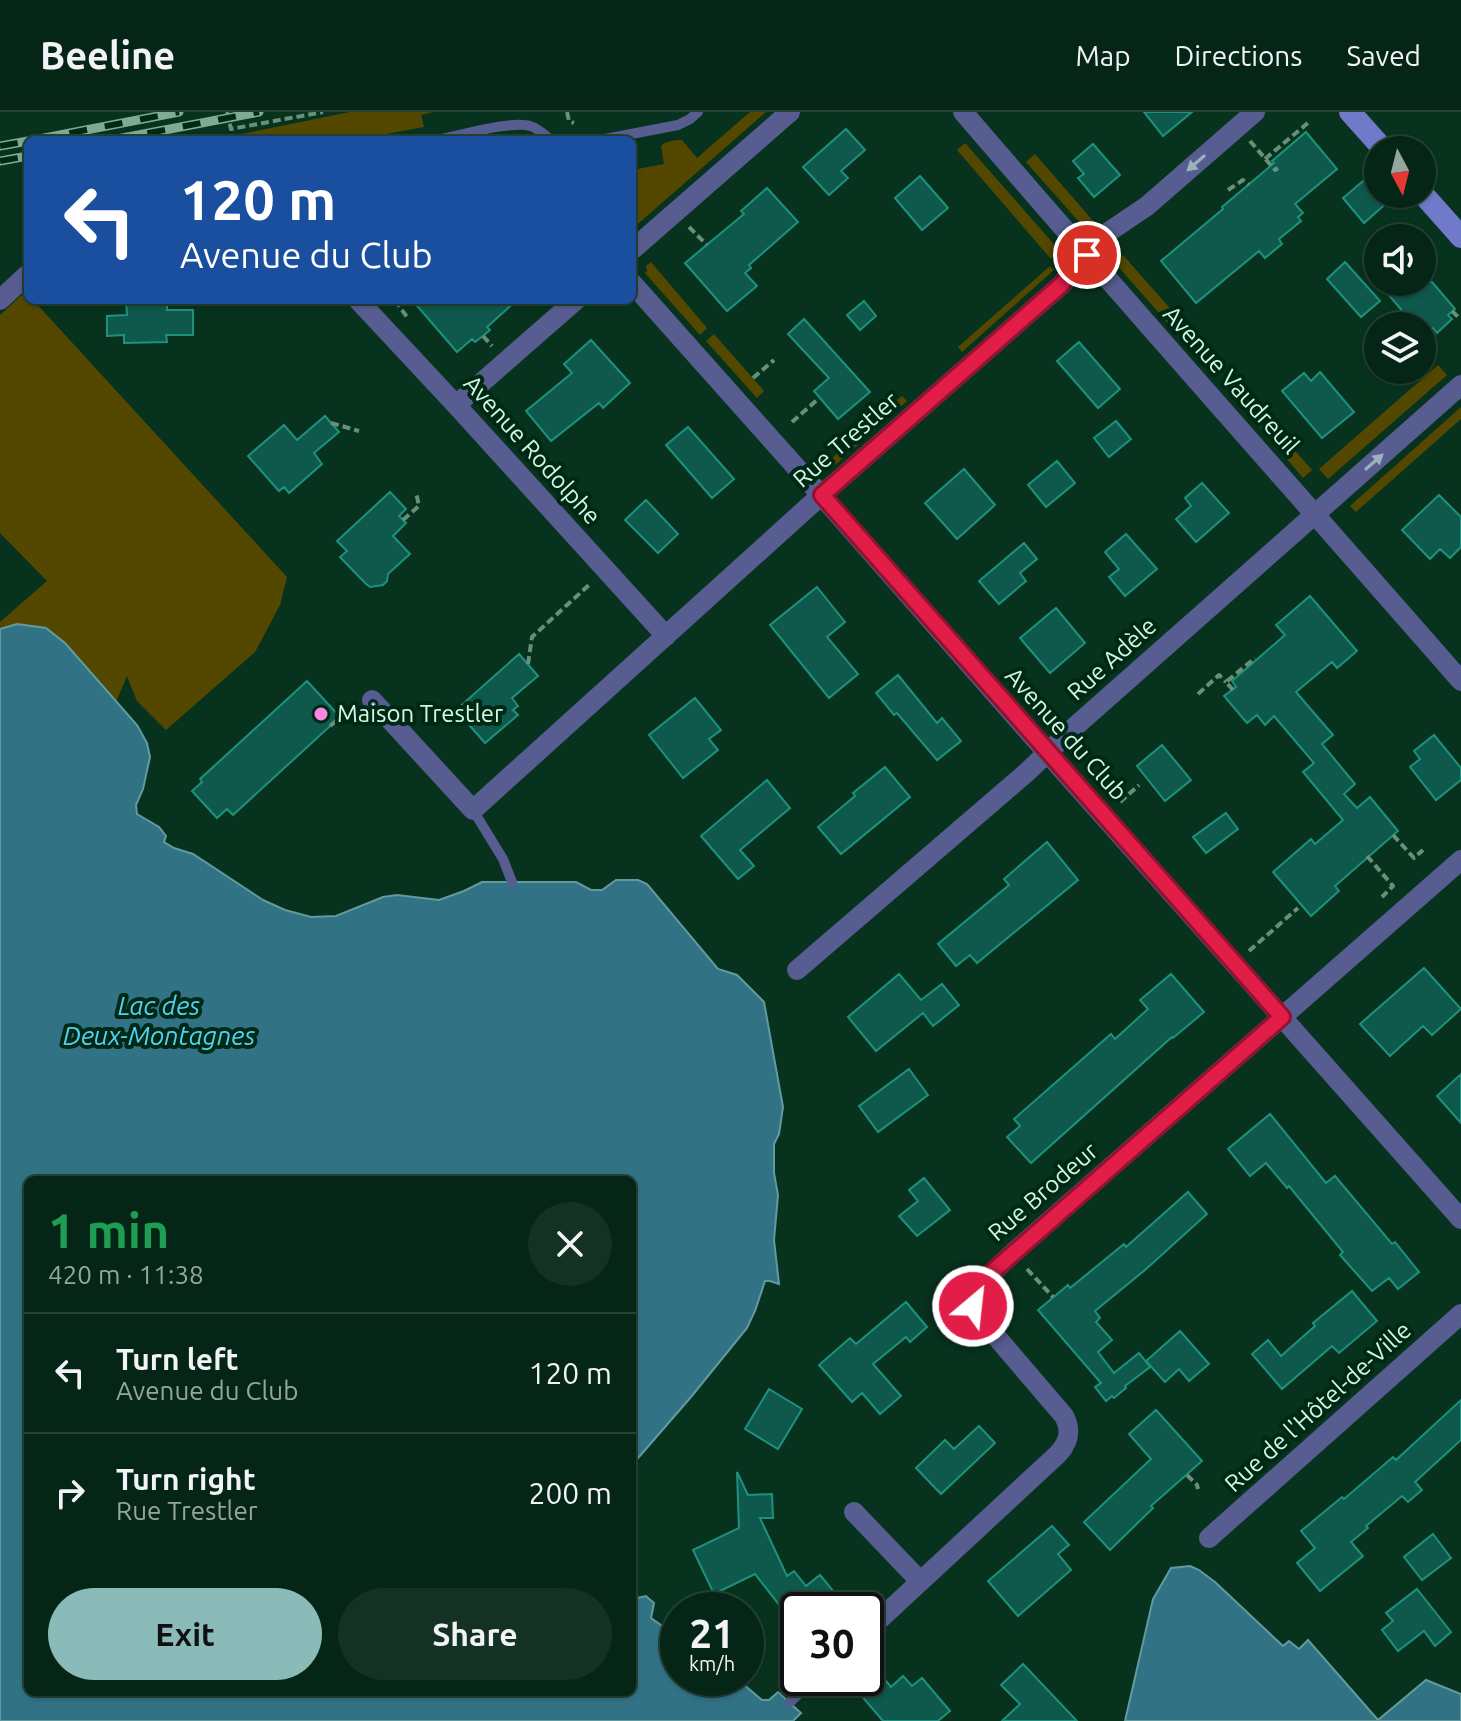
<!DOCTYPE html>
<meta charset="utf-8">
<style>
body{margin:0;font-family:Ubuntu,sans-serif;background:#133223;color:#f1f3f6;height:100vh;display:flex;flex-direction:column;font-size:30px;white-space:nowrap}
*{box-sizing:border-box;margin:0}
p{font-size:26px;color:#97a5a1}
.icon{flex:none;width:44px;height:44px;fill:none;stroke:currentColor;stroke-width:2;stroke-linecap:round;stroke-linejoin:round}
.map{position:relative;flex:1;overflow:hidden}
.side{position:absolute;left:24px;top:1064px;width:612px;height:520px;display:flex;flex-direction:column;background:#052616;border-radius:12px;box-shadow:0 2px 6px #0004,0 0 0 2px #264335}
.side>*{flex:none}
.hud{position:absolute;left:24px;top:24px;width:612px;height:168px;border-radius:12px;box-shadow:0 2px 6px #0004,0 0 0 2px #264335;background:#1a4fa0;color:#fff;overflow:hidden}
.needle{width:52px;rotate:173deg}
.fabs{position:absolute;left:1364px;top:24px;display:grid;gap:16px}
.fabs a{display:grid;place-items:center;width:72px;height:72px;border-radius:50%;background:#052616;box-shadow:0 2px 6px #0004,0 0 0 2px #264335;font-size:40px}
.speed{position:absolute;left:660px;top:1480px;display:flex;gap:16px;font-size:40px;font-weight:700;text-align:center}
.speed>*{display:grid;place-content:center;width:104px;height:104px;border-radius:50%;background:#052616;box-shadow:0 2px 6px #0004,0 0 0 2px #264335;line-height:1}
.speed small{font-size:20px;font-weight:400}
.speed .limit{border:4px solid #111;border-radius:12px;background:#fff;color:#111}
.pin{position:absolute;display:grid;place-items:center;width:68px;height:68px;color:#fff;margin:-34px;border:4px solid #fff;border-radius:50%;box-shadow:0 2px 8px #0007}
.me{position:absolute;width:88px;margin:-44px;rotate:28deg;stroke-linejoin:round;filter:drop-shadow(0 0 6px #0008)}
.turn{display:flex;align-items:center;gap:28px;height:168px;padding:0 24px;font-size:36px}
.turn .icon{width:104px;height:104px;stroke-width:2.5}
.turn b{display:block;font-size:56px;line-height:68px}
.round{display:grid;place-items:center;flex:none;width:84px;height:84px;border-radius:42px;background:#133223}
.headline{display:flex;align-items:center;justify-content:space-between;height:136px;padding:0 24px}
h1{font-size:48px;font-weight:600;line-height:60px;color:#1e9e55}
.button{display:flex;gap:16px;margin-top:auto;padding:16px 24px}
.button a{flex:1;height:92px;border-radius:48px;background:#8bbbb9;color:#111;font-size:32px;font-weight:600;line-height:92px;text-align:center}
.button a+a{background:#133223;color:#f1f3f6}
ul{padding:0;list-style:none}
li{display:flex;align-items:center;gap:24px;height:120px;padding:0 24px;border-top:2px solid #264335}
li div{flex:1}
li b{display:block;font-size:30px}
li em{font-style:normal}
header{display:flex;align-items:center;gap:48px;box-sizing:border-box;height:112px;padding:0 40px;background:#052616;border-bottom:2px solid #264335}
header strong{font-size:38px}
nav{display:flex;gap:44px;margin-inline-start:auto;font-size:28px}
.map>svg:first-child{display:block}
.green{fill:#544801}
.water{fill:#317385;stroke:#619ba0;stroke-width:2}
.building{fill:#0e594c;stroke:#1e917d;stroke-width:2}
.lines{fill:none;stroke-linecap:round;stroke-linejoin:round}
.path{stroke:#669079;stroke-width:4;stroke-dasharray:8 4;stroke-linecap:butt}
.service{stroke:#575d90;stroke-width:10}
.minor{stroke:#575d90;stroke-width:20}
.secondary{stroke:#7179c9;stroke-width:22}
.rail-casing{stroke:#81aa93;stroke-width:9}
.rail{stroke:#002915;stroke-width:6;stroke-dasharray:18;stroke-linecap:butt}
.oneway{fill:#9ab2bc}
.route-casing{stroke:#92132f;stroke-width:20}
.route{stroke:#e11d48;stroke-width:14}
.poi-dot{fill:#fe85e0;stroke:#002915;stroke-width:3}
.labels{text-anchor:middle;stroke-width:8;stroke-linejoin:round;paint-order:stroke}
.street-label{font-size:24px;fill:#d1f8e0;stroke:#002915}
.poi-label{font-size:24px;fill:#d1f8e0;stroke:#002915;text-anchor:start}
.water-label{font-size:26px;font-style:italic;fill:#50d1f2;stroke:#002915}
</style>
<header>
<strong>Beeline</strong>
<nav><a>Map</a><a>Directions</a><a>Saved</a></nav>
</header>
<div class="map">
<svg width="1461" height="1609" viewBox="0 0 1461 1609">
<rect width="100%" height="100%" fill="#07331e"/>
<path class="green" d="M 350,0 L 433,0 L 421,3 L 424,15 L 354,28 L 209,28 L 210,25 L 232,24 Z
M 750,0 L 766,0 L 632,117 L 632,58 L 664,52 L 661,34 C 666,29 675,28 682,28 L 697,46 Z
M 965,31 L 1059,138 L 1051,147 L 957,38 Z
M 1035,42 L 1095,111 L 1092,113 L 1085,110 L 1081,112 L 1026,50 Z
M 1123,143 L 1205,236 L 1197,244 L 1115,151 Z
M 651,150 L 707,216 L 700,223 L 645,161 L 647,159 L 646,154 Z
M 1050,154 L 1054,158 L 962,240 L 958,235 Z
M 25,180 L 28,182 L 28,188 L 33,188 L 287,465 L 280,493 L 255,540 L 166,618 L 137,589 L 127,564 L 116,590 L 65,531 L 17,512 L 0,517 L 0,510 L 47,469 L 0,421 L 0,203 Z
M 714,222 L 764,279 L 757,286 L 706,229 Z
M 1438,253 L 1447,263 L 1328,367 L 1319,357 Z
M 1244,280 L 1312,358 L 1303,366 L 1236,287 Z
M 902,284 L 907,289 L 834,354 L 830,348 Z
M 1461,295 L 1461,307 L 1356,400 L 1350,394 Z"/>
<path class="water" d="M 17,512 L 46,516 L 65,531 L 137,613 L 147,631 L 150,645 L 143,677 L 136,693 L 137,702 L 159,715 L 166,724 L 164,730 L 174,736 L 193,742 L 263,788 L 285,798 L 311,805 L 336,804 L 383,785 L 397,783 L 439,788 L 464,779 L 482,770 L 576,770 L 591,778 L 602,778 L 616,768 L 638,768 L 647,772 L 718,857 L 737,863 L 764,890 L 783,995 L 779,1022 L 774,1032 L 774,1061 L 778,1083 L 774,1128 L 779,1172 L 770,1169 L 765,1169 L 755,1199 L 747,1216 L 691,1285 L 632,1353 L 632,1068 L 28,1068 L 28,1580 L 632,1580 L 632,1487 L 646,1484 L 654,1491 L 651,1506 L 678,1525 L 678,1566 L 736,1566 L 762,1588 L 769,1588 L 778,1580 L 801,1601 L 793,1609 L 0,1609 L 0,517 Z
M 1190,1454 L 1199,1458 L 1215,1470 L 1283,1534 L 1289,1529 L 1299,1537 L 1308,1528 L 1378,1608 L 1426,1568 L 1461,1582 L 1461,1609 L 1125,1609 L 1153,1487 L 1171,1456 Z"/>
<path class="building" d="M 1144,0 L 1192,0 L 1163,24 Z
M 846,17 L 865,38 L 841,59 L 848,66 L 829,83 L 803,55 Z
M 1306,20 L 1337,57 L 1295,92 L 1303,101 L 1298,105 L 1301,109 L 1279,127 L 1282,132 L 1265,146 L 1259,139 L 1196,191 L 1161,149 L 1223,97 L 1222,95 L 1274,51 L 1272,49 Z
M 1093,32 L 1120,63 L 1094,85 L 1078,66 L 1084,62 L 1073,49 Z
M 920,64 L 948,96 L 922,118 L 895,86 Z
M 1369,64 L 1378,74 L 1378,82 L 1385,82 L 1390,88 L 1364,111 L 1343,86 Z
M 767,76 L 798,110 L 749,153 L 751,156 L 745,161 L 757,174 L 727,199 L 685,151 L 744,102 L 741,99 Z
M 1345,150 L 1380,189 L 1361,205 L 1327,167 Z
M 1402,170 L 1432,170 L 1455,197 L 1448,203 L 1452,207 L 1437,221 L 1433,216 L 1423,223 L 1422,214 L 1415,214 L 1388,182 Z
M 126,188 L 167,188 L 167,198 L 193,198 L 193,223 L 166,223 L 167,230 L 124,231 L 124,223 L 107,224 L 107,204 L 127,203 Z
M 412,188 L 517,188 L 487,215 L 490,218 L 483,224 L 475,230 L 472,227 L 457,240 Z
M 864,189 L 876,204 L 860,218 L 847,203 Z
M 804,207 L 870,280 L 838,307 L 814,279 L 829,266 L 788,222 Z
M 591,228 L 630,271 L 603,296 L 599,291 L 551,329 L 526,299 L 572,261 L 564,252 Z
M 1079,230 L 1120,277 L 1098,296 L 1057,249 Z
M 1320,260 L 1354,300 L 1322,326 L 1282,279 L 1304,261 L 1311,269 Z
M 325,304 L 339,320 L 314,341 L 322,352 L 289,381 L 284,375 L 279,379 L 248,344 L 284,313 L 297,328 Z
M 1116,309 L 1131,327 L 1109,345 L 1094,326 Z
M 688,315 L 734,367 L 712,386 L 666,333 Z
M 1057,349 L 1075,371 L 1046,395 L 1028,373 Z
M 964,357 L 995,393 L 957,427 L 925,391 Z
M 1202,371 L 1229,401 L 1196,430 L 1176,407 L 1191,394 L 1185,386 Z
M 390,380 L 406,397 L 399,404 L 406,411 L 393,424 L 410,442 L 388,462 L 387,469 L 383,473 L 370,475 L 365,471 L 340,445 L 347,439 L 337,429 Z
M 1439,383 L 1461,405 L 1461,435 L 1450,446 L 1440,437 L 1430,447 L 1402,418 Z
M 646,388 L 678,422 L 658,441 L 625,408 Z
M 1126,422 L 1157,457 L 1125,484 L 1109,465 L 1119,457 L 1105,440 Z
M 1024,431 L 1037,447 L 1020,461 L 1026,469 L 999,492 L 979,469 Z
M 817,475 L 845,510 L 827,525 L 858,562 L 829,586 L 770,513 Z
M 1310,484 L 1357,539 L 1337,556 L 1332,550 L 1296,580 L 1333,623 L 1322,632 L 1355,672 L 1344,682 L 1357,696 L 1370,685 L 1398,719 L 1335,774 L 1339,779 L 1311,804 L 1273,760 L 1311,727 L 1315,732 L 1343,708 L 1303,660 L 1314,651 L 1274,604 L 1265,613 L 1257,603 L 1247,611 L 1224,584 L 1236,575 L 1232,569 L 1285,523 L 1276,513 Z
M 1056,496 L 1085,531 L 1050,561 L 1020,526 Z
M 519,542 L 538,564 L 512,586 L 518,594 L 513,598 L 518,603 L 485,631 L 456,598 Z
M 898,563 L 937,611 L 942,606 L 961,629 L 937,648 L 897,601 L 894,603 L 876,581 Z
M 307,569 L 340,605 L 233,703 L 227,697 L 217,706 L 192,679 L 202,670 L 200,667 Z
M 695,586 L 721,618 L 709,627 L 718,638 L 683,666 L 649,623 Z
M 1434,623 L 1461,656 L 1461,668 L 1436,688 L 1410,655 L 1420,647 L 1414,639 Z
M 1162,633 L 1191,668 L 1165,689 L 1137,654 Z
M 885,655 L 910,685 L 841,742 L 818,715 L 855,684 L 853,681 Z
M 767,668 L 790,696 L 740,738 L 754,754 L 738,767 L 701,724 Z
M 1226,701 L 1238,717 L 1206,741 L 1193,725 Z
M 1047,730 L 1078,768 L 977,851 L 970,843 L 956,854 L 938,832 L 1009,773 L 1004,767 Z
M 1424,856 L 1461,897 L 1432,923 L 1423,914 L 1390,944 L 1360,912 Z
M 899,862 L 921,888 L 942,872 L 959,893 L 933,914 L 923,901 L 876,939 L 848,905 Z
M 1171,862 L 1204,900 L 1173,926 L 1172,925 L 1031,1051 L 1007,1025 L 1020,1014 L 1014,1007 L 1111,922 L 1115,927 L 1148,897 L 1140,888 Z
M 909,957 L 928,983 L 878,1020 L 859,994 Z
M 1461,962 L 1461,1011 L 1437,984 Z
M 1270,1002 L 1326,1071 L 1335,1064 L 1392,1132 L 1395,1130 L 1419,1160 L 1398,1177 L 1389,1166 L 1372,1179 L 1340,1143 L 1343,1140 L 1289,1074 L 1287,1076 L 1266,1051 L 1250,1064 L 1228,1037 Z
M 924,1066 L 950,1098 L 917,1124 L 899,1104 L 918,1089 L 909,1078 Z
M 1188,1080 L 1207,1102 L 1145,1158 L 1095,1199 L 1100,1206 L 1096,1210 L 1112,1228 L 1098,1240 L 1114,1261 L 1139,1241 L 1150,1255 L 1125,1274 L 1126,1276 L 1114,1286 L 1112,1284 L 1106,1289 L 1095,1275 L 1101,1271 L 1038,1198 L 1068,1173 L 1070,1176 L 1124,1132 L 1126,1135 Z
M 1352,1179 L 1377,1209 L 1339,1241 L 1332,1234 L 1282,1277 L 1252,1242 L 1268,1228 L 1281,1244 L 1315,1214 L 1313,1211 Z
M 906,1190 L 927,1215 L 910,1230 L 906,1225 L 873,1252 L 901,1284 L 880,1302 L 862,1281 L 852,1290 L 819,1253 L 850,1226 L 856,1232 Z
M 1180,1219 L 1209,1252 L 1189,1269 L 1179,1257 L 1165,1270 L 1146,1249 Z
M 769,1277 L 802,1297 L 778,1337 L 745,1317 Z
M 1461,1288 L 1461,1328 L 1415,1370 L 1422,1378 L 1408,1390 L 1402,1384 L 1366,1414 L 1368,1416 L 1351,1430 L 1363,1444 L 1320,1479 L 1297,1451 L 1315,1436 L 1301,1419 L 1342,1385 L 1344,1387 L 1393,1345 L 1396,1348 Z
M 1156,1298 L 1202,1349 L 1151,1394 L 1153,1396 L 1110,1438 L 1084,1410 L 1151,1347 L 1129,1322 Z
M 979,1314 L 995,1331 L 941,1382 L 916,1356 L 945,1328 L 954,1337 Z
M 737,1360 L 748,1383 L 772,1382 L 773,1406 L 760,1406 L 787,1464 L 794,1459 L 806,1474 L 820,1463 L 839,1486 L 824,1498 L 798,1498 L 798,1517 L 755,1462 L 714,1482 L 693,1438 L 739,1416 Z
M 1052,1414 L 1069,1433 L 1058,1442 L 1071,1458 L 1018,1504 L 988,1469 Z
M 1433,1422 L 1451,1446 L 1422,1468 L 1404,1445 Z
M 1417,1477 L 1451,1520 L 1435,1534 L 1424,1519 L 1398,1539 L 1382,1518 L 1393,1509 L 1386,1501 Z
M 1023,1552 L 1077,1609 L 1002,1609 L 1020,1592 L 1001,1573 Z
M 875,1556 L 891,1575 L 903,1564 L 912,1574 L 922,1566 L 950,1599 L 938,1609 L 883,1609 L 853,1574 L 863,1566 L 866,1566 L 866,1564 Z"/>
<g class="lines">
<path class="path" d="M 227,0 L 231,17 L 323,0
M 567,0 L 569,9 L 574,11
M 1250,29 L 1275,58 L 1278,56
M 1265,47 L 1309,10
M 1228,78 L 1243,68 L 1249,73
M 689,115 L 707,133
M 395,188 L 407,205
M 1452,199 L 1458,205 L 1461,203
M 1429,219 L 1435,226
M 483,224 L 492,234
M 753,266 L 774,248
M 792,310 L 817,288
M 331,311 L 359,319
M 403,408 L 419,394 L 416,380
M 528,552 L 532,525 L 590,472
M 1233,578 L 1226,570 L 1255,546
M 1198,582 L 1219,563 L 1226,570
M 330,614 L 353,595
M 1120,690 L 1139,673
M 1393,723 L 1414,746 L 1423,738
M 1367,744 L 1393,774 L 1382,785
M 1249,839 L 1298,796
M 1027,1157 L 1053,1185
M 1187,1363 L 1197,1373 L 1198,1377"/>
<path class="service" d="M 437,28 C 458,24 512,8 530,14 C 538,16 545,23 551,28
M 600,28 L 678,13 L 690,7 L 698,0
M 473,698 L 503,747 L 512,770
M 790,1590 L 816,1566"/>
<path class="minor" d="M 963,0 C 1127,191 1295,379 1461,569
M 632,138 L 790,0
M 632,171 L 836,400 L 1020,610 L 1461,1107
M 0,188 L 28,162
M 358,188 L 456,293 L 666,524
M 456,293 L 576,188
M 372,588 L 473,698 L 807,396 L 1061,173 L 1107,121 L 1147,94 L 1255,0
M 797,858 L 1026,661 L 1070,619 L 1461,273
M 854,1400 L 920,1469
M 1209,1426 L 1461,1202
M 866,1520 L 1058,1342 C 1069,1330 1072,1319 1064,1304 L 976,1201 C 972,1192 971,1185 976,1176 L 1013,1141 L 1461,748"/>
<path class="secondary" d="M 1350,0 L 1384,38
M 1422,81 L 1461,125"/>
<g class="rail-casing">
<path id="rail" d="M 34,28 L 179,0
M 112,28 L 259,0
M 0,34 L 28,29
M 0,49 L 28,44"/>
</g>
<use href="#rail" class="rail"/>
</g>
<defs><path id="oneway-solid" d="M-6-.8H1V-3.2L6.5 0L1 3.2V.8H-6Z" transform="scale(2)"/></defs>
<g class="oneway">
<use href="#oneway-solid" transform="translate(1196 51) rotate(139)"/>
<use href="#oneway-solid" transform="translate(1374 350) rotate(-41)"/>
</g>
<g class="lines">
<g class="route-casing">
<path id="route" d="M 973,1194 L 973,1182 L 983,1168 L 1282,905 L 822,383 L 1061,173 L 1087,143"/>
</g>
<use href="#route" class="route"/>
</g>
<circle class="poi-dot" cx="321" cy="602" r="8"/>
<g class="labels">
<g class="street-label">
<text transform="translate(1231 268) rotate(48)" y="8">Avenue Vaudreuil</text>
<text transform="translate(846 328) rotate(-41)" y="8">Rue Trestler</text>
<text transform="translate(532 338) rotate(48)" y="8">Avenue Rodolphe</text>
<text transform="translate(1112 547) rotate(-42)" y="8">Rue Adèle</text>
<text transform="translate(1066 622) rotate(48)" y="8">Avenue du Club</text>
<text transform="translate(1043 1080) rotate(-41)" y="8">Rue Brodeur</text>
<text transform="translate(1318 1295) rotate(-42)" y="8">Rue de l'Hôtel-de-Ville</text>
</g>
<g class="poi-label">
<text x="337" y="610">Maison Trestler</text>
</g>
<g class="water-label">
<text x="159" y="903">Lac des<tspan x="159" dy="30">Deux-Montagnes</tspan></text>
</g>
</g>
</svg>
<div class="fabs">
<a><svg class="needle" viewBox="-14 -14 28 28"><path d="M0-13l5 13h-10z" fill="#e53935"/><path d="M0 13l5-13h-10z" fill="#97a5a1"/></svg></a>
<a><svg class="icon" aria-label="sound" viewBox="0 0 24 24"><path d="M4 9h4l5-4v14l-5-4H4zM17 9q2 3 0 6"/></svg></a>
<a><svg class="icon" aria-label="layers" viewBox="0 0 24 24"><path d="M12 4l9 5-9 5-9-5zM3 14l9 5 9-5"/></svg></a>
</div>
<div class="speed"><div>21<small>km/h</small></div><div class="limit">30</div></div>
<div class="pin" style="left:1087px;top:143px;background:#d93025"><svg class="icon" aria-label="arrive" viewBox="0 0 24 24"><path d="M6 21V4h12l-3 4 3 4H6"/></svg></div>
<svg class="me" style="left:973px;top:1194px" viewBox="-20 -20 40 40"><circle r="17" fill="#e11d48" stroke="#fff" stroke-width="3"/><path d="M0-11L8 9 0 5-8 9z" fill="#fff"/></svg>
<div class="hud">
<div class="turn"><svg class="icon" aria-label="left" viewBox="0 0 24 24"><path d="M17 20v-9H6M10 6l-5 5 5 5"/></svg><div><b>120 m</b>Avenue du Club</div></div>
</div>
<section class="side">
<div class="headline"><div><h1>1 min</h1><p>420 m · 11:38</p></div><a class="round"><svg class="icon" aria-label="close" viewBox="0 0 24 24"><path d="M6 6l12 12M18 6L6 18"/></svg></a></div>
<ul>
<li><svg class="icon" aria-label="left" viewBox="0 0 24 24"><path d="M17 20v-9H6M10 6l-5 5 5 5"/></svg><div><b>Turn left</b><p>Avenue du Club</p></div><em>120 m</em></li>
<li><svg class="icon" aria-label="right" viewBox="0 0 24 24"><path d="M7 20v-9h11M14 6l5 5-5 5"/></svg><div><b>Turn right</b><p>Rue Trestler</p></div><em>200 m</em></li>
</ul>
<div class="button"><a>Exit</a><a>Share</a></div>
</section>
</div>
